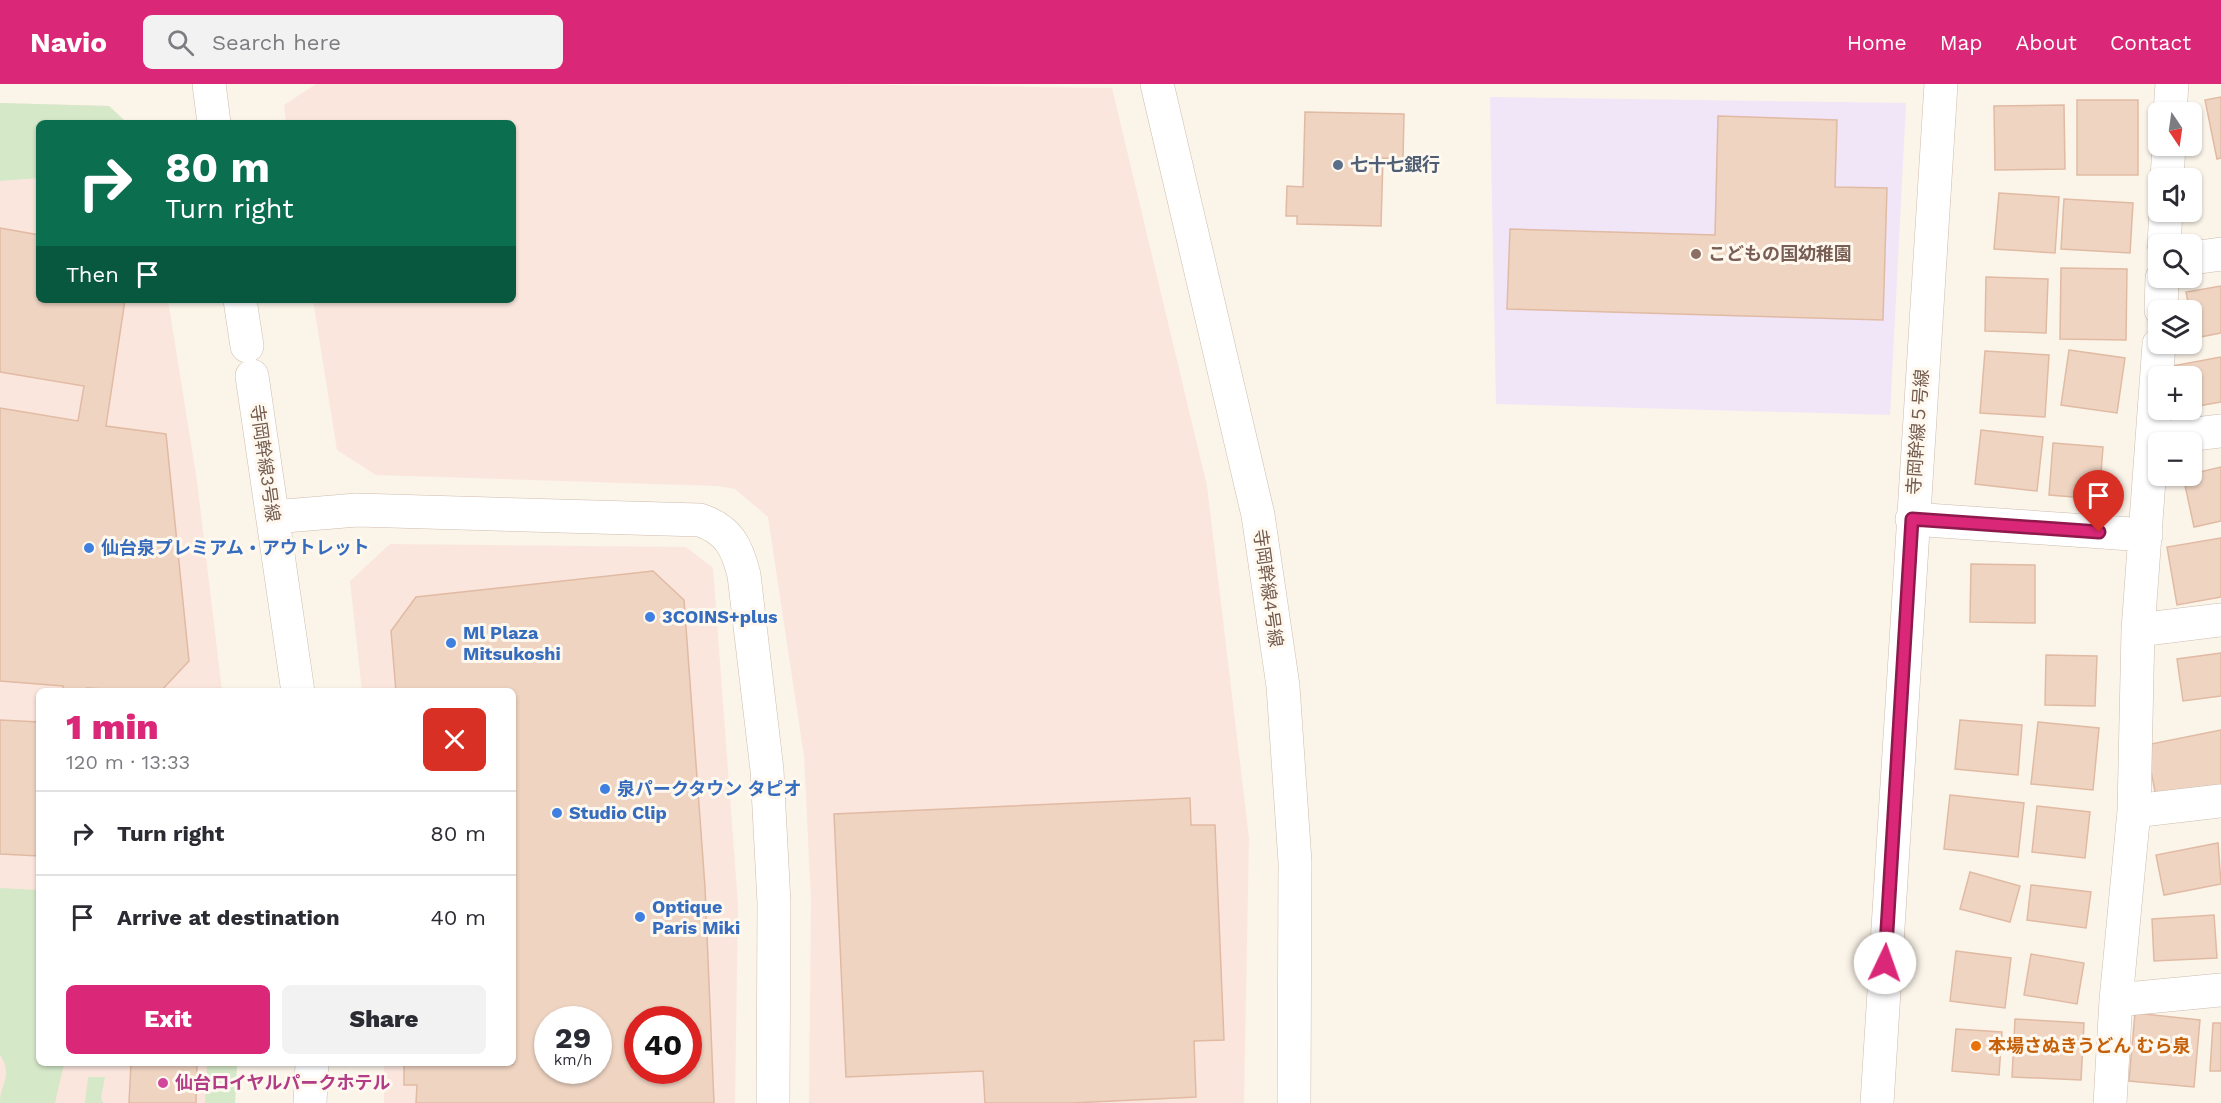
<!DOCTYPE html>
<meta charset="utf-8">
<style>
body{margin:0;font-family:"Work Sans","Noto Sans JP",sans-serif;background:#f2f2f3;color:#2b2b33;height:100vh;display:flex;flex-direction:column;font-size:22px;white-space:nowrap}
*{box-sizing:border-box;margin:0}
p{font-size:20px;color:#7c7c81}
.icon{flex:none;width:33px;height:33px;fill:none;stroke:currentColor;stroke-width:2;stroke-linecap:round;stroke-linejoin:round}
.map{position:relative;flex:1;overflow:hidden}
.details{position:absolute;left:36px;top:604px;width:480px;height:378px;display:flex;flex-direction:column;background:#fff;border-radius:9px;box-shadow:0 2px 4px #0004}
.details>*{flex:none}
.banner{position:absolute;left:36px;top:36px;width:480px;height:183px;border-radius:9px;box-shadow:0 2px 4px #0004;background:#0b6e4f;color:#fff;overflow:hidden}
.needle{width:39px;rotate:167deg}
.buttons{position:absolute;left:2148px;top:18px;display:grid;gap:12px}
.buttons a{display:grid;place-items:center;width:54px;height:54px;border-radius:9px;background:#fff;box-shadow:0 2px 4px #0004;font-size:30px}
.speed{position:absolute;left:534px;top:922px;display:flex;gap:12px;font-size:30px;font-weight:700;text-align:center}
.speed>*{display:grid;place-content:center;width:78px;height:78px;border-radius:50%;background:#fff;box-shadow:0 2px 4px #0004;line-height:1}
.speed small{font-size:15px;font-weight:400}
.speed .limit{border:9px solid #d22;background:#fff;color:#111}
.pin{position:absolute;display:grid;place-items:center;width:51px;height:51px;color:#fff;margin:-62px -26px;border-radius:50% 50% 50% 0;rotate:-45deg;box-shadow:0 0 6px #0007}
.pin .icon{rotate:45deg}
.me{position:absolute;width:66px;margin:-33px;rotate:3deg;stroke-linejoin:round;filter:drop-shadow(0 0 4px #0008)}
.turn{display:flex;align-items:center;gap:21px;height:126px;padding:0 30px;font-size:27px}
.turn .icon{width:78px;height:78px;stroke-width:2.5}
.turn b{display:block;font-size:42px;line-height:51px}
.then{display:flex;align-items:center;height:57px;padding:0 30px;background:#0003;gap:12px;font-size:22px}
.round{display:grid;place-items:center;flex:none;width:63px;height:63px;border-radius:9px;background:#f2f2f3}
.summary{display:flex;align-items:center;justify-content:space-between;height:102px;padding:0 30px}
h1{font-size:36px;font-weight:800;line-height:45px;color:#db2777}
.button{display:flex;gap:12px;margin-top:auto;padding:12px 30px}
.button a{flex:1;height:69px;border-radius:9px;background:#db2777;color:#fff;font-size:24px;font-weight:800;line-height:69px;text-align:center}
.button a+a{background:#f2f2f3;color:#2b2b33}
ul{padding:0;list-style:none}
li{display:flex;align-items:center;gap:18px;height:84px;padding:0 30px;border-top:2px solid #e1e1e2}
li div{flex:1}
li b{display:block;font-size:22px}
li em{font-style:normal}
header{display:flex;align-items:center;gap:36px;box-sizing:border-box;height:84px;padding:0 30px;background:#db2777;color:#fff}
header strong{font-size:28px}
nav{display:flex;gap:33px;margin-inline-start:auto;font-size:21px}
.search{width:420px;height:54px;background:#f2f2f3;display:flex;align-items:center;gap:15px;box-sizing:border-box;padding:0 21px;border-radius:9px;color:#7c7c81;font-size:22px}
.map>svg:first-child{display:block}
.commercial{fill:#fbe6dd;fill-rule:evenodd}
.education{fill:#f1e5f8}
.green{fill:#d5e8c8}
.building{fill:#efd4c2;stroke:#e1baa3;stroke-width:1.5;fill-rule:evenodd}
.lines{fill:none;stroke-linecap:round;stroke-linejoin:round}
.street-casing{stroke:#cdbcaf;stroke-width:34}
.secondary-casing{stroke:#cfbcad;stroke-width:34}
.street{stroke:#fff;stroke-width:33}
.secondary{stroke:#fff;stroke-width:33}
.route-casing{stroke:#8e194d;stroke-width:15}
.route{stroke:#db2777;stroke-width:10}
.service-dot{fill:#5c6f8a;stroke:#fef8ef;stroke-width:2}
.education-dot{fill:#8d6e63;stroke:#fef8ef;stroke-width:2}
.shop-dot{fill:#3f7fe0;stroke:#fef8ef;stroke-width:2}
.food-dot{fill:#e8710a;stroke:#fef8ef;stroke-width:2}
.hotel-dot{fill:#d1479c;stroke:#fef8ef;stroke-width:2}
.labels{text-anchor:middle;stroke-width:6;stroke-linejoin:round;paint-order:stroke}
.service-label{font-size:18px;font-weight:bold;fill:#4e5e75;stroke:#fef8ef;text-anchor:start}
.education-label{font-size:18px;font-weight:bold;fill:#785e54;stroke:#fef8ef;text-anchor:start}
.street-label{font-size:18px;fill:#745b4e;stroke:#fef8ef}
.shop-label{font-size:18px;font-weight:bold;fill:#366cbe;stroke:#fef8ef;text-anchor:start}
.food-label{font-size:18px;font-weight:bold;fill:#c56008;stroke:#fef8ef;text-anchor:start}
.hotel-label{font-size:18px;font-weight:bold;fill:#b23c85;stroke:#fef8ef;text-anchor:start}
</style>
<header>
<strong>Navio</strong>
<div class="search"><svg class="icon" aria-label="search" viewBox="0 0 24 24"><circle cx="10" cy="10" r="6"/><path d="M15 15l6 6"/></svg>Search here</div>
<nav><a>Home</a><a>Map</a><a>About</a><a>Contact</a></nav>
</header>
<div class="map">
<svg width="2221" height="1019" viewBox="0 0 2221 1019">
<rect width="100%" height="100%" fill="#fbf4e9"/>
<path class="commercial" d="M 316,0 L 822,0 L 1112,4 L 1207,402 L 1249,754 L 1244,1019 L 809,1019 L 811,815 L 804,672 L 768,433 L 735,405 L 717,402 L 376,391 L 337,366 L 313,216 L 513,216 L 513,39 L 286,39 L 284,21 Z
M 0,19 L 109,22 L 127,39 L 39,39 L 39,216 L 168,216 L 197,397 L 222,607 L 39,608 L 39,980 L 237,980 L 235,1019 L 0,1019 Z
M 390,460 L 686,463 L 713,484 L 738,821 L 735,1019 L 384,1019 L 384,980 L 513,980 L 513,608 L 362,607 L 350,497 ZM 548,936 L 598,936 L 598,987 L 548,987 ZM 638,936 L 688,936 L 688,987 L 638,987 Z"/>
<path class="education" d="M 1490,13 L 1906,19 L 1890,331 L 1496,320 Z"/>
<path class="green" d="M 0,19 L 109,22 L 127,39 L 39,39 L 39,94 L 0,97 Z
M 0,804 L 39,806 L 39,980 L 64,980 L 55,1019 L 0,1019 C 0,999 14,992 0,971 Z
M 207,980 L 237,980 L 235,1019 L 205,1019 Z
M 88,993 L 105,993 L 101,1014 L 103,1019 L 85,1019 Z"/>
<path class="building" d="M 2221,13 L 2221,74 L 2217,75 L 2205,16 Z
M 2077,16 L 2138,16 L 2138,91 L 2077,91 Z
M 2064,21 L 2065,85 L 1995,86 L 1994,22 Z
M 1305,28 L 1404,30 L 1403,75 L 1383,74 L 1381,142 L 1297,140 L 1297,132 L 1286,132 L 1287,102 L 1303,103 Z
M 1718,32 L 1837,36 L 1835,103 L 1887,104 L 1883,236 L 1507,225 L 1510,145 L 1715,151 Z
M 1999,109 L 2059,113 L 2055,169 L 1994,165 Z
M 2064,115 L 2133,119 L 2130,169 L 2061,165 Z
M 0,144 L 39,151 L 39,216 L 125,216 L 106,342 L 166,350 L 189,577 L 160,608 L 87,604 L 87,608 L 63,608 L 63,602 L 0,597 L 0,324 L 78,337 L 84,302 L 0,288 Z
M 2061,184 L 2127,185 L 2126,256 L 2060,255 Z
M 1986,193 L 2048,195 L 2046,249 L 1985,247 Z
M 2221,202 L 2221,249 L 2195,254 L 2186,208 Z
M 2069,266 L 2125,274 L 2117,329 L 2061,321 Z
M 1985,267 L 2049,271 L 2045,333 L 1980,329 Z
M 2221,273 L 2221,318 L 2192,323 L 2192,292 L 2174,292 L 2172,282 Z
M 1981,346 L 2043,353 L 2037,407 L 1975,400 Z
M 2053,359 L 2103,363 L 2099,415 L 2049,411 Z
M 2221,383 L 2221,437 L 2194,443 L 2183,392 Z
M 2221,454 L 2221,513 L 2177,521 L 2167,463 Z
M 1971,480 L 2035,481 L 2035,539 L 1970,538 Z
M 653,487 L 684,516 L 705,803 L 714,1019 L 416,1019 L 417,1001 L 404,1001 L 404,980 L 513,980 L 513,608 L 396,608 L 391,547 L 416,513 ZM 548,936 L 598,936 L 598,987 L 548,987 ZM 638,936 L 688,936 L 688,987 L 638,987 Z
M 2221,569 L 2221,612 L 2183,617 L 2177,575 Z
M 2046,571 L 2097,572 L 2095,622 L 2045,621 Z
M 0,636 L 39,638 L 39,772 L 0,770 Z
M 1960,636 L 2022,641 L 2018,691 L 1955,685 Z
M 2038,638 L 2099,644 L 2093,706 L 2031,700 Z
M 2221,646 L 2221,705 L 2157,718 L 2146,661 Z
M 1950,711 L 2024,719 L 2018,773 L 1944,765 Z
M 1190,714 L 1191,741 L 1215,741 L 1224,956 L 1194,957 L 1196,1013 L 1072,1019 L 985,1019 L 983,987 L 846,993 L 834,730 Z
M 2037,722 L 2090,728 L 2085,774 L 2032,768 Z
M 2218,759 L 2221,800 L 2164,811 L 2156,771 Z
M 1970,788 L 2020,802 L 2010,838 L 1960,825 Z
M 2031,801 L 2091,808 L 2086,844 L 2027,836 Z
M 2214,831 L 2217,874 L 2154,877 L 2152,835 Z
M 1956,867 L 2011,874 L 2005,924 L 1950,917 Z
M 2031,870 L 2084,879 L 2077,920 L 2024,911 Z
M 2135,929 L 2200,936 L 2194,1003 L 2129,997 Z
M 2015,935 L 2084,939 L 2081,996 L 2012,993 Z
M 2213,939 L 2221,939 L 2221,987 L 2210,987 Z
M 1956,945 L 2002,948 L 1999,991 L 1952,987 Z
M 131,980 L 197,980 L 196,1019 L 129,1019 Z"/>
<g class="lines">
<g class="street-casing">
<path id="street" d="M 2170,28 L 2172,0
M 2167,94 L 2169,62
M 2164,160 L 2166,128
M 2192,174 L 2221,170
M 2161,226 L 2162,194
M 2154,355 L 2221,347
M 1912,435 L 2146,451
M 2138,546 L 2221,536
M 2134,727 L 2221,717
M 2116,916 L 2221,906
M 2110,1019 L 2116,916 L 2134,727 L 2138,546 L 2159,260"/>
</g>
<g class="secondary-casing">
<path id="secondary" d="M 209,0 L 214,39
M 1157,0 L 1258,431 L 1283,602 L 1295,778 L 1294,1019
M 240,216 L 247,262
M 252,292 L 298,608
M 273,433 L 357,426 L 700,436 C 729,446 737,463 744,491 L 767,686 L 774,819 L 773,1019
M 310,1019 L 312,980
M 1877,1019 L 1941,0"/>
</g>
<use href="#street" class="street"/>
<use href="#secondary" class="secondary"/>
</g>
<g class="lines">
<g class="route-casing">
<path id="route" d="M 1885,879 L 1912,435 L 2099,448"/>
</g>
<use href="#route" class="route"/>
</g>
<circle class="service-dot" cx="1338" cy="81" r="6"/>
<circle class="education-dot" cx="1696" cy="170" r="6"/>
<g class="shop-dot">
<circle cx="89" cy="464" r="6"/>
<circle cx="650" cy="533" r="6"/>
<circle cx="451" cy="559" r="6"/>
<circle cx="605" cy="705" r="6"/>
<circle cx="557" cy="729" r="6"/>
<circle cx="640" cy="833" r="6"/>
</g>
<circle class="food-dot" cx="1976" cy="962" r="6"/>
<circle class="hotel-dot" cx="163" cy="999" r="6"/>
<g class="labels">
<g class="service-label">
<text x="1350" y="87">七十七銀行</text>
</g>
<g class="education-label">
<text x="1708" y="176">こどもの国幼稚園</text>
</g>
<g class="street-label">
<text transform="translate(1918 348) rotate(-86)" y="6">寺岡幹線５号線</text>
<text transform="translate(265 379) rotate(82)" y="6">寺岡幹線3号線</text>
<text transform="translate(1268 504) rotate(82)" y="6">寺岡幹線4号線</text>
</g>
<g class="shop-label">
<text x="101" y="470">仙台泉プレミアム・アウトレット</text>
<text x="662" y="539">3COINS+plus</text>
<text x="463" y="555">Ml Plaza<tspan x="463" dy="21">Mitsukoshi</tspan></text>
<text x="617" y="711">泉パークタウン タピオ</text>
<text x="569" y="735">Studio Clip</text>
<text x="652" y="829">Optique<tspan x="652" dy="21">Paris Miki</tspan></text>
</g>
<g class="food-label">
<text x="1988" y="968">本場さぬきうどん むら泉</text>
</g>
<g class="hotel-label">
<text x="175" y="1005">仙台ロイヤルパークホテル</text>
</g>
</g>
</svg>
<div class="buttons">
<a><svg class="needle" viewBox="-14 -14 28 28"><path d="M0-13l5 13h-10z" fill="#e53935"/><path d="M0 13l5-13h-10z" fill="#7c7c81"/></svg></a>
<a><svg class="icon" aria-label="sound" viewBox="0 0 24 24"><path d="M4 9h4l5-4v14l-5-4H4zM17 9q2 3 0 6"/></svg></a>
<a><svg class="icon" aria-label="search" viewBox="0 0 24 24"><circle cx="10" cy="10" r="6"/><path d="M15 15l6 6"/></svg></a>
<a><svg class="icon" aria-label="layers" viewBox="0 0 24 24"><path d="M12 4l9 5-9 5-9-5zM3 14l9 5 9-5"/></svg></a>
<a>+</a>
<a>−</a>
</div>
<div class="speed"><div>29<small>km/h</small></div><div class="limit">40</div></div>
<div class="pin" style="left:2099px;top:448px;background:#d93025"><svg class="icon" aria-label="arrive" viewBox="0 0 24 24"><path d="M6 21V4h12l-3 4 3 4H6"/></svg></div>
<svg class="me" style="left:1885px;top:879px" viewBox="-20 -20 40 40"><circle r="19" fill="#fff"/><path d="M0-13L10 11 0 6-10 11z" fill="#db2777"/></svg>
<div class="banner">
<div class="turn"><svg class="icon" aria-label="right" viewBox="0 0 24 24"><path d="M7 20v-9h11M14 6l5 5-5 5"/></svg><div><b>80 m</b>Turn right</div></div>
<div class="then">Then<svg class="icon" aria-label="arrive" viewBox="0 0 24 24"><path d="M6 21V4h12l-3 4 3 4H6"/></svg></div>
</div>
<section class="details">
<div class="summary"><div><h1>1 min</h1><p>120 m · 13:33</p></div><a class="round" style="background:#d93025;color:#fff"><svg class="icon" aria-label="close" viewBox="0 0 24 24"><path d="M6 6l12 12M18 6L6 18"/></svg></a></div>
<ul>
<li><svg class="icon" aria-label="right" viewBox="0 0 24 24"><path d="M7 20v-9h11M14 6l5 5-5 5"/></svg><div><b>Turn right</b></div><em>80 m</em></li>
<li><svg class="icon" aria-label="arrive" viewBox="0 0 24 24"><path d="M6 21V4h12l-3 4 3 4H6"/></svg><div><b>Arrive at destination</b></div><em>40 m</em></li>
</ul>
<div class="button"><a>Exit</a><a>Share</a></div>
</section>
</div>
